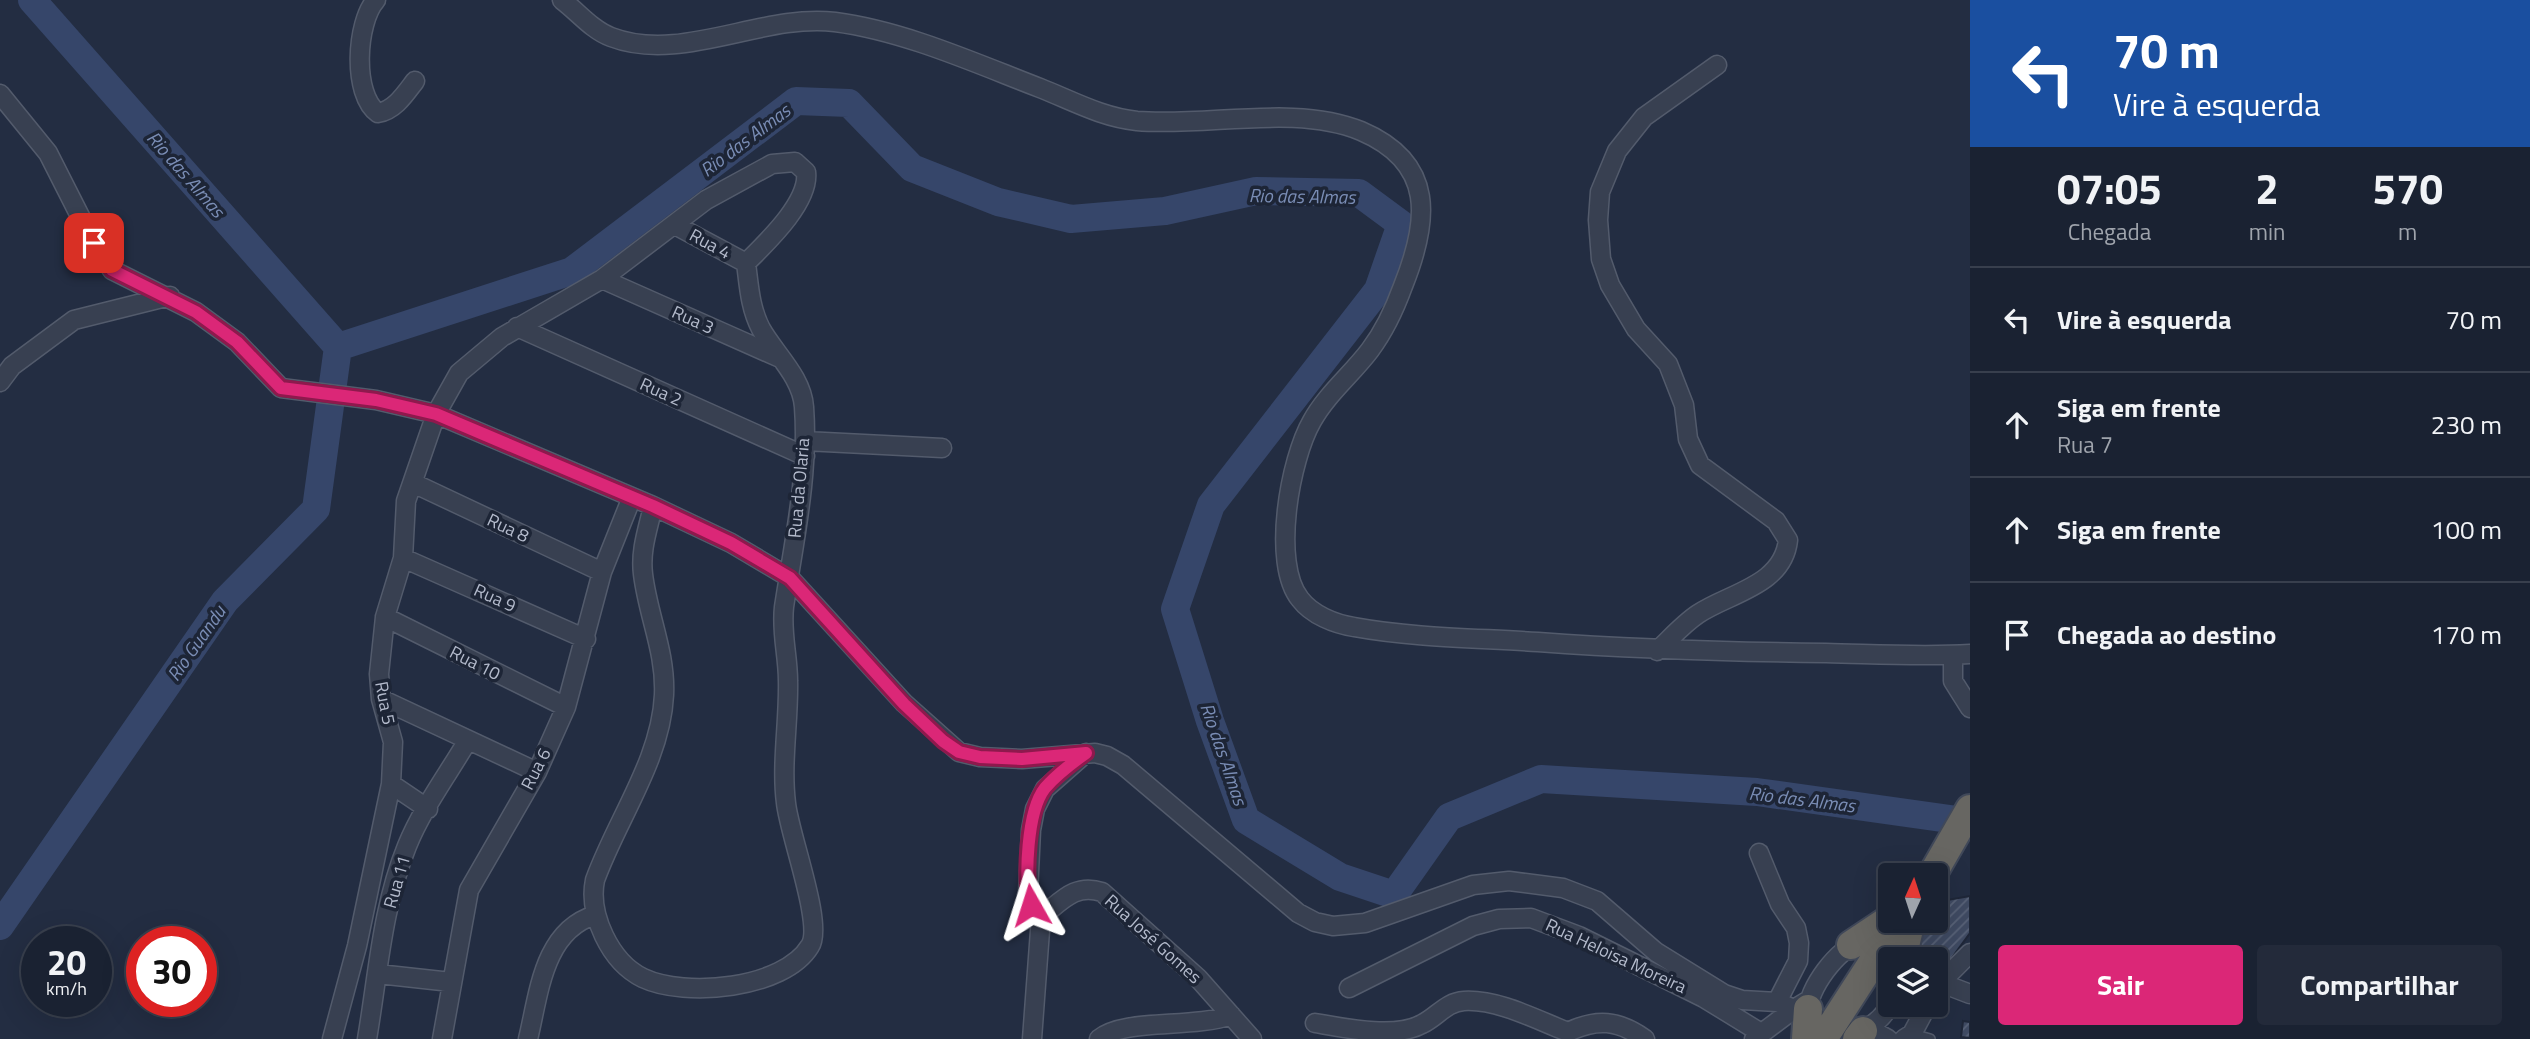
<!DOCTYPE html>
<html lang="pt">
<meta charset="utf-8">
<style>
body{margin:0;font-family:"Titillium Web",sans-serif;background:#232a3a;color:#f1f3f6;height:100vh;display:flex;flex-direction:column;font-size:26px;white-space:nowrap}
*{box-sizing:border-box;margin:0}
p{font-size:23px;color:#9fa4ac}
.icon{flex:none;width:38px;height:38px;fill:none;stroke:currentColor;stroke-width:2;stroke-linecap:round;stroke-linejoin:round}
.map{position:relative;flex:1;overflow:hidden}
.panel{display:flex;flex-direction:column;background:#1a2232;width:560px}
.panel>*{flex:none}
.guide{background:#1a4fa0;color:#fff;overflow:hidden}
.needle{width:46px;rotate:3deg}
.fabs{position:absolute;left:1878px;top:863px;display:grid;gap:14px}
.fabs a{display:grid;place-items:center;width:70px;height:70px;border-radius:7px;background:#1a2232;box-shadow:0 7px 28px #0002,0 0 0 2px #383f4d;font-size:35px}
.speed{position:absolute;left:21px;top:926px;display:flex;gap:14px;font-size:35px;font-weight:700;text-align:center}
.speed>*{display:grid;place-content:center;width:91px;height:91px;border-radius:50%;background:#1a2232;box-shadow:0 7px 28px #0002,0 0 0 2px #383f4d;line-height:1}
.speed small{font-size:18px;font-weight:400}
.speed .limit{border:10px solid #d22;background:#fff;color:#111}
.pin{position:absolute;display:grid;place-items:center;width:60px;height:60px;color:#fff;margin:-30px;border-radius:14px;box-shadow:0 4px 10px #0006}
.me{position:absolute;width:77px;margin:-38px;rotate:354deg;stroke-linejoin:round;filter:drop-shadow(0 0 5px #0008)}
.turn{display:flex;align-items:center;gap:24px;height:147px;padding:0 28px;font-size:32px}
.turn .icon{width:91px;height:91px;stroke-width:2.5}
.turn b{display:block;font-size:49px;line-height:60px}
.eta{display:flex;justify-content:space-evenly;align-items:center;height:119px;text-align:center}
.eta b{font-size:42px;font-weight:700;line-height:49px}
.button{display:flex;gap:14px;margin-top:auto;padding:14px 28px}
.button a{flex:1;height:80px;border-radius:7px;background:#db2777;color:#fff;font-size:28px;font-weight:700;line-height:80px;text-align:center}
.button a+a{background:#232a3a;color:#f1f3f6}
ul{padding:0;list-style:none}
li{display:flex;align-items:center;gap:21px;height:105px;padding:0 28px;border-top:2px solid #383f4d}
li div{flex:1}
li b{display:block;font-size:26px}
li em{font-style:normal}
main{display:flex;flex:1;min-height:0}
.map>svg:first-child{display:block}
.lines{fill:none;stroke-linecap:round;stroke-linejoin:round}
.river{stroke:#36466a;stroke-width:28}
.building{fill:url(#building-hatch);stroke:#1f2738;stroke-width:2}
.service-casing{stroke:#535b6c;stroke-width:12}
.minor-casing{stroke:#535b6c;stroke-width:21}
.trunk-casing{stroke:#404859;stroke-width:32}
.service{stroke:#384051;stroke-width:9}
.minor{stroke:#384051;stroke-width:18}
.trunk{stroke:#676662;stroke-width:28}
.route-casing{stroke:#8e194d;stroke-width:18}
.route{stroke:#db2777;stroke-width:12}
.labels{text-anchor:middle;stroke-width:7;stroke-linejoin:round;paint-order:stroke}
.street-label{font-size:18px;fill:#b4bbcc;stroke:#1d2536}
.water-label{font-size:19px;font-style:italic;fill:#7a8db5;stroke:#1d2536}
</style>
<main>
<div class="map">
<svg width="1970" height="1039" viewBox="0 0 1970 1039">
<defs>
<pattern id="building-hatch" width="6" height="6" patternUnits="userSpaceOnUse" patternTransform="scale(1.75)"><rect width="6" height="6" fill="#3f4a62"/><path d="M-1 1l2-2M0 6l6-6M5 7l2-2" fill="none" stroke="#586277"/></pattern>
</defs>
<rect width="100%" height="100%" fill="#232d42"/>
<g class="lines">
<path class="river" d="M 32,0 L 338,347 L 572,271 L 796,101 L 849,103 L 912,168 L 998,202 L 1071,219 L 1165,211 L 1256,191 L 1359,193 L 1401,224 L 1378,290 L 1211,505 L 1175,609 L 1210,721 L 1246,820 L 1340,877 L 1394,895 L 1449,817 L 1541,779 L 1757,792 L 1970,822
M 0,926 L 225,601 L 316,509 L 338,347"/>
</g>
<path class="building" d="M 1970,896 L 1970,933 L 1945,967 L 1936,969 L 1936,959 L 1921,959 L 1918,939 L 1920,920 L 1936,920 L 1936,902 Z
M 1963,1021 L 1970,1022 L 1970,1038 L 1961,1037 Z"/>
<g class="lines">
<g class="service-casing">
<path id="service" d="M 1912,1034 L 1930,1039"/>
</g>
<g class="minor-casing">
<path id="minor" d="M 376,0 C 356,22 352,95 378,113 C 395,110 405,94 415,81
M 562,0 C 578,12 592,30 611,37 C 681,64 763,13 835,22 C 904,31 975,63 1040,88 C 1073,101 1101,117 1137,121 C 1208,127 1295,104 1361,131 C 1436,163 1429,221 1403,286 C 1395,308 1385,330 1370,350 C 1352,374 1327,394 1312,421 C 1290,459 1271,563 1300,599 C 1312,615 1335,624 1354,627 C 1414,638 1478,638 1538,642 C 1634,649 1730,652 1826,653 C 1874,654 1922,657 1970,654
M 0,94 L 48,153 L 85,226 L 112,270 L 196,312 L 237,342 L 281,388 L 376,400 L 436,414 L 653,506 L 731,543 L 790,578 L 904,703 L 959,752 L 980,757 L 1022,759 L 1095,753 L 1107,756 L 1123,765 L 1298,913 L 1315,922 L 1333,926 L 1365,923 L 1473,885 L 1509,881 L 1563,888 L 1597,901 L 1656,952 L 1724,994 L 1742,1000 L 1777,1002 L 1794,1009 L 1809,1000
M 675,225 L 746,263
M 602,279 L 780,358
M 517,327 L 805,456
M 0,382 L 12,366 L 74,320 L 170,296
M 805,441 L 942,448
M 413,483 L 602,572
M 403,558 L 586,639
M 385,617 L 566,707
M 1657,651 C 1670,639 1683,624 1698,614 C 1729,593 1783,586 1788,540 L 1776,521 L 1700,465 L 1688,439 L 1684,405 L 1668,364 L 1636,329 L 1610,285 L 1601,259 L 1598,220 L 1600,192 L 1617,151 L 1644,117 L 1717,65
M 1953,655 L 1953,681 L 1970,708
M 381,699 L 537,772
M 391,784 L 428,809
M 1759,853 L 1780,904 L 1796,928 L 1799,943 L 1798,961 L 1777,1002
M 1041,917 C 1061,902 1074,883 1102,892 L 1198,978 L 1252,1039
M 1860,943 C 1840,945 1805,992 1809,1011 C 1837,1039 1870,1039 1891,1004
M 378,974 L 451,982
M 1936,981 L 1970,994
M 1936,987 L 1970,953
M 1349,988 L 1473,926 L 1499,919 L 1531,918 L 1579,936 L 1704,998 L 1761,1033
M 1315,1023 C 1344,1028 1395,1039 1422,1024 C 1437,1017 1446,1002 1464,1001 C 1498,999 1537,1020 1568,1032 C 1597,1018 1618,1020 1645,1039
M 1870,1029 L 1888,1039
M 332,1039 L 357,946 L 391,784 L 393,742 L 381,699 L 379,674 L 385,617 L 403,558 L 406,501 L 436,414 L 459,373 L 502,337 L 602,279 L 706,200 L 772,164 L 795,162 L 806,172 C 810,202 766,243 746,263 C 749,286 750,308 761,329 C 775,354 802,377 804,407 C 809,474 794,541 784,607 C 781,633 788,655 788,681 C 789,721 781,763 786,803 C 789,834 824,925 810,946 C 784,989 685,998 643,978 C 610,962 588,914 595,880 C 617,819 661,760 664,695 C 666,652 648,616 643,574 C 640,550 648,529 653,506
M 367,1039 C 378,975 382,907 407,846 C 422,809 448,774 468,740
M 442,1039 L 469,890 L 537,772 L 566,707 L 602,572 L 632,497
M 528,1039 C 539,994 543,931 595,915
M 1032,1039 L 1041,917 L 1028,894 L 1031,830 L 1035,809 L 1045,789 L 1086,753
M 1099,1039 C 1124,1018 1193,1029 1231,1015
M 1754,1039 L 1794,1009
M 1904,1039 L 1912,1034 L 1928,1004"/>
</g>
<g class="trunk-casing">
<path id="trunk" d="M 1932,875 L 1970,809
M 1851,945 L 1890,919
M 1902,959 L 1911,920
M 1806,1039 L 1808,1009
M 1823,1039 L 1900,920
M 1857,1039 L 1863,1031"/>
</g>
<use href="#service" class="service"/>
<use href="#minor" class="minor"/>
<use href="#trunk" class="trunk"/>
</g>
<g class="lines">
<g class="route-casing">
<path id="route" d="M 94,243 L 112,270 L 196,312 L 237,342 L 281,388 L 376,400 L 436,414 L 653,506 L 731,543 L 790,578 L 904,704 L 943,741 L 959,752 L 980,757 L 1022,759 L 1086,753 C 1072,763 1057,774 1045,788 C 1027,811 1024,878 1031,905"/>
</g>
<use href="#route" class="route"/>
</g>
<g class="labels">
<g class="street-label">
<text transform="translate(710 244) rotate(28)" y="6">Rua 4</text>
<text transform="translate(693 320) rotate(24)" y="6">Rua 3</text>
<text transform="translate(661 392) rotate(24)" y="6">Rua 2</text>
<text transform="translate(799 488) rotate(-85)" y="6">Rua da Olaria</text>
<text transform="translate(508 528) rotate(25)" y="6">Rua 8</text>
<text transform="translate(495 598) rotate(24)" y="6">Rua 9</text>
<text transform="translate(475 663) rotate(27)" y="6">Rua 10</text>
<text transform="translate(385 703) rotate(79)" y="6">Rua 5</text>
<text transform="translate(536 769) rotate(-63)" y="6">Rua 6</text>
<text transform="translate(397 882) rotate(-74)" y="6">Rua 11</text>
<text transform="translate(1153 939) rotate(42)" y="6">Rua José Gomes</text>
<text transform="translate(1616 956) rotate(25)" y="6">Rua Heloisa Moreira</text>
</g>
<g class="water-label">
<text transform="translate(745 140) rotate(-37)" y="7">Rio das Almas</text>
<text transform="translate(186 174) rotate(49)" y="7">Rio das Almas</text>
<text transform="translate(1302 196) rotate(1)" y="7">Rio das Almas</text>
<text transform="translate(196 643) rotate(-55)" y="7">Rio Guandu</text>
<text transform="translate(1224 754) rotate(71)" y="7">Rio das Almas</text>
<text transform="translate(1802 799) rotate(7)" y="7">Rio das Almas</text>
</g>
</g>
</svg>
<div class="fabs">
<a><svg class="needle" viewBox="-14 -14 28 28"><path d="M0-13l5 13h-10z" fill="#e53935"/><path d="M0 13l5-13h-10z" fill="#9fa4ac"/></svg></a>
<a><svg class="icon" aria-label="layers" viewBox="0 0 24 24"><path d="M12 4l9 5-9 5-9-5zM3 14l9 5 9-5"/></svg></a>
</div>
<div class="speed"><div>20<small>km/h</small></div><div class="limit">30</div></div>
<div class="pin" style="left:94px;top:243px;background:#d93025"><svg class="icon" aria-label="arrive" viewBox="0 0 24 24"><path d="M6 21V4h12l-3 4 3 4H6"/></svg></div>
<svg class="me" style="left:1031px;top:905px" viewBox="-20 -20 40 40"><path d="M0-17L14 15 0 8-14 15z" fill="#db2777" stroke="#fff" stroke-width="4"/></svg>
</div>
<section class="panel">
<div class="guide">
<div class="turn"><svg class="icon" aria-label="left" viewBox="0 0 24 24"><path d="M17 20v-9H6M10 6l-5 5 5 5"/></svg><div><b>70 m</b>Vire à esquerda</div></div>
</div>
<div class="eta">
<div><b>07:05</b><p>Chegada</p></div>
<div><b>2</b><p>min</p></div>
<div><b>570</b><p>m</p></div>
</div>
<ul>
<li><svg class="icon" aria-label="left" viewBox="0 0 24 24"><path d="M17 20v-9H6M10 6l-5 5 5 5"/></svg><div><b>Vire à esquerda</b></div><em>70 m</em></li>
<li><svg class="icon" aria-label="ahead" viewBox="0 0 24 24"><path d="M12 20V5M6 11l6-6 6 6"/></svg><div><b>Siga em frente</b><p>Rua 7</p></div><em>230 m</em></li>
<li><svg class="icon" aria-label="ahead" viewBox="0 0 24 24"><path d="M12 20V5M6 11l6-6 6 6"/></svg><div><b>Siga em frente</b></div><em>100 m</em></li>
<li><svg class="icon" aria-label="arrive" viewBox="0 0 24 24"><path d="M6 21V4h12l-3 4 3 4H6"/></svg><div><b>Chegada ao destino</b></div><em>170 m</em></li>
</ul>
<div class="button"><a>Sair</a><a>Compartilhar</a></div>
</section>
</main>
